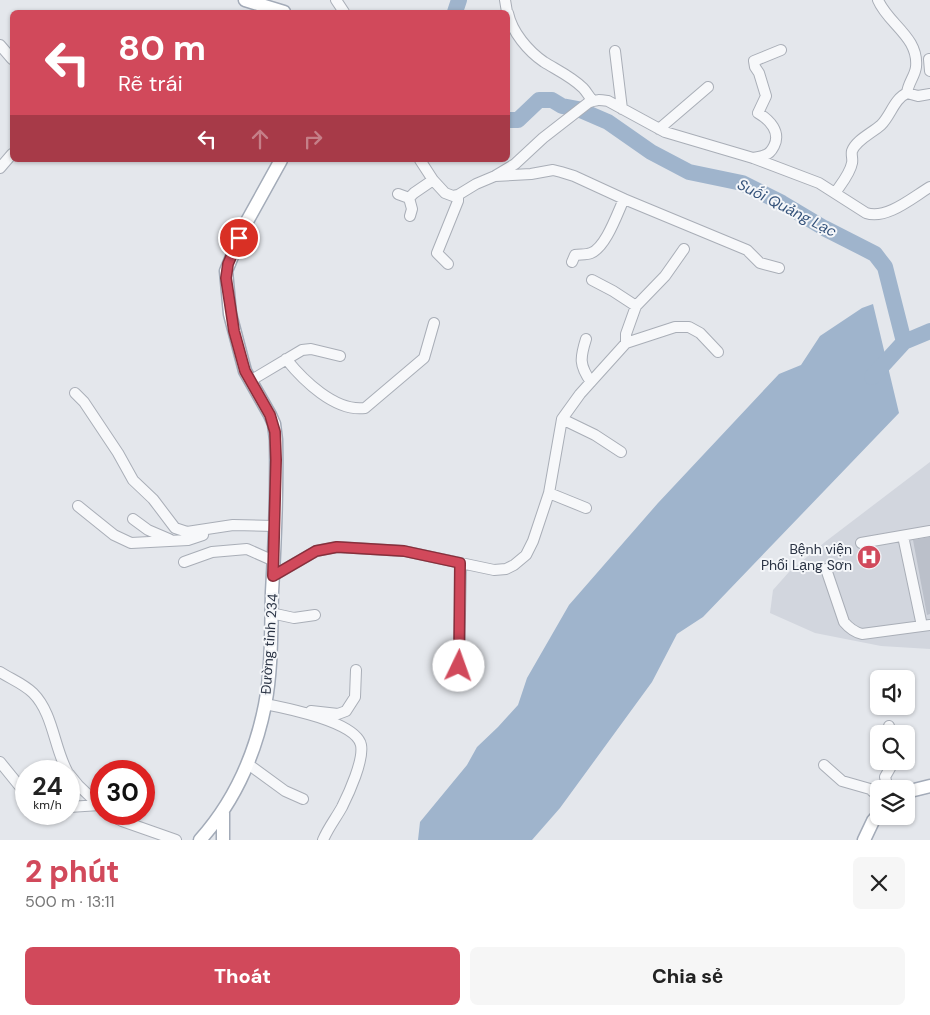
<!DOCTYPE html>
<html lang="vi">
<meta charset="utf-8">
<style>
body{margin:0;font-family:"DM Sans",sans-serif;background:#f6f6f6;color:#222;height:100vh;display:flex;flex-direction:column;font-size:19px;white-space:nowrap}
*{box-sizing:border-box;margin:0}
p{font-size:16px;color:#767676}
.icon{flex:none;width:28px;height:28px;fill:none;stroke:currentColor;stroke-width:2;stroke-linecap:round;stroke-linejoin:round}
.map{position:relative;height:840px;overflow:hidden}
.side{display:flex;flex-direction:column;background:#fff;flex:1}
.side>*{flex:none}
.top-card{position:absolute;left:10px;top:10px;width:500px;height:152px;border-radius:8px;box-shadow:0 1px 4px #0004;background:#d1495b;color:#fff;overflow:hidden}
.fabs{position:absolute;left:870px;top:670px;display:grid;gap:10px}
.fabs a{display:grid;place-items:center;width:45px;height:45px;border-radius:8px;background:#fff;box-shadow:0 1px 4px #0004;font-size:25px}
.speed{position:absolute;left:15px;top:760px;display:flex;gap:10px;font-size:25px;font-weight:700;text-align:center}
.speed>*{display:grid;place-content:center;width:65px;height:65px;border-radius:50%;background:#fff;box-shadow:0 1px 4px #0004;line-height:1}
.speed small{font-size:12px;font-weight:400}
.speed .limit{border:8px solid #d22;background:#fff;color:#111}
.pin{position:absolute;display:grid;place-items:center;width:42px;height:42px;color:#fff;margin:-21px;border:2px solid #fff;border-radius:50%;box-shadow:0 1px 5px #0007}
.me{position:absolute;width:55px;margin:-28px;rotate:3deg;stroke-linejoin:round;filter:drop-shadow(0 0 4px #0008)}
.turn{display:flex;align-items:center;gap:18px;height:105px;padding:0 25px;font-size:22px}
.turn .icon{width:65px;height:65px;stroke-width:2.5}
.turn b{display:block;font-size:35px;line-height:42px}
.lanes{display:flex;align-items:center;height:48px;padding:0 25px;background:#0003;justify-content:center;gap:25px;direction:ltr}
.lanes .off{opacity:.35}
.round{display:grid;place-items:center;flex:none;width:52px;height:52px;border-radius:8px;background:#f6f6f6}
.headline{display:flex;align-items:center;justify-content:space-between;height:85px;padding:0 25px}
h1{font-size:30px;font-weight:800;line-height:38px;color:#d1495b}
.button{display:flex;gap:10px;margin-top:auto;padding:10px 25px}
.button a{flex:1;height:58px;border-radius:8px;background:#d1495b;color:#fff;font-size:20px;font-weight:800;line-height:58px;text-align:center}
.button a+a{background:#f6f6f6;color:#222}
.map>svg:first-child{display:block}
.built{fill:#d2d6de}
.water{fill:#9fb4cc}
.lines{fill:none;stroke-linecap:round;stroke-linejoin:round}
.river{stroke:#9fb4cc;stroke-width:16}
.building{fill:#bbc0ca}
.minor-casing{stroke:#a9aeb7;stroke-width:12}
.major-casing{stroke:#a3abb8;stroke-width:15}
.minor{stroke:#f7f8fa;stroke-width:10}
.major{stroke:#fff;stroke-width:12}
.route-casing{stroke:#882f3b;stroke-width:12}
.route{stroke:#d1495b;stroke-width:9}
.labels{text-anchor:middle;stroke-width:4;stroke-linejoin:round;paint-order:stroke}
.poi-label{font-size:14px;fill:#2b3445;stroke:#f4f6f9;text-anchor:end}
.street-label{font-size:14px;fill:#2b3445;stroke:#f4f6f9}
.water-label{font-size:15px;font-style:italic;fill:#34527a;stroke:#f4f6f9}
</style>
<div class="map">
<svg width="930" height="840" viewBox="0 0 930 840">
<rect width="100%" height="100%" fill="#e4e7ec"/>
<path class="built" d="M 930,462 L 930,649 L 881,646 L 815,633 L 770,613 L 773,590 L 789,572 L 825,542 Z"/>
<path class="water" d="M 873,304 L 899,413 L 703,617 L 677,634 L 652,682 L 560,808 L 532,840 L 418,840 L 420,822 L 467,765 L 477,747 L 498,727 L 518,705 L 527,678 L 569,605 L 658,503 L 779,374 L 801,365 L 820,336 L 862,308 Z"/>
<g class="lines">
<path class="river" d="M 455,12 L 459,0
M 508,120 L 518,120 L 539,100 L 552,100 L 562,106 L 578,109 L 608,122 L 651,152 L 689,172 L 742,183 L 782,203 L 824,228 L 875,254 L 885,267 L 904,342
M 872,377 L 904,342 L 930,331"/>
</g>
<path class="building" d="M 930,537 L 930,614 L 927,615 L 913,540 Z"/>
<g class="lines">
<g class="minor-casing">
<path id="minor" d="M 336,0 L 344,12
M 505,0 L 507,12
M 878,0 C 888,24 919,37 916,67 C 915,76 908,83 907,93 L 918,96 L 930,94
M 508,13 C 512,32 528,51 544,62 C 557,70 572,77 583,88 C 587,92 589,97 593,101
M 0,45 L 12,59
M 615,51 L 622,109
M 929,59 L 930,71
M 659,129 L 708,87
M 753,158 C 757,157 762,157 765,155 C 769,154 772,150 774,146 C 781,132 770,120 758,113 L 766,96 L 759,73 L 755,67 L 754,61 L 781,50
M 420,160 L 433,180 L 445,193 L 453,196 L 458,195 L 476,184 L 495,176 L 515,164 L 543,138 L 588,103 C 595,99 601,100 608,101 L 665,132 L 753,158 L 819,183 L 866,213 C 887,220 913,197 930,187
M 0,168 L 12,154
M 495,176 L 531,174 L 553,170 L 561,172 L 574,176 L 624,199 L 747,250 L 760,263 L 779,268
M 835,193 C 841,184 850,174 852,163 C 853,159 851,155 852,151 C 856,140 872,133 881,125 C 891,115 894,99 907,93
M 398,194 L 409,198
M 410,216 L 412,209 L 409,198 L 414,193 L 433,180
M 572,262 L 575,255 C 580,254 586,255 591,253 C 606,247 617,214 624,199
M 448,264 L 437,253 L 458,201 L 458,195
M 592,280 L 613,291 L 636,306 L 626,334 L 626,343
M 636,306 L 665,276 L 684,249
M 586,339 C 580,358 579,365 591,382
M 286,359 C 303,380 335,412 365,408 L 424,358 L 434,323
M 250,381 L 302,350 L 311,349 L 340,356
M 75,393 L 84,402 L 118,453 L 133,480 L 153,499 L 175,528 L 187,532 L 233,525 L 274,526
M 562,419 L 595,435 L 621,452
M 549,493 L 586,508
M 78,506 L 114,535 L 131,543 L 188,540 L 203,535
M 133,519 L 148,530 L 169,539
M 903,536 L 922,626
M 861,543 L 930,531
M 184,562 L 212,552 L 247,549 L 274,561
M 826,569 L 844,622 C 849,628 854,632 862,634 L 930,625
M 273,576 L 316,551 L 337,547 L 404,551 L 494,570 L 506,569 L 514,565 L 526,555 L 533,541 L 549,493 L 562,419 L 580,394 L 626,343 L 675,327 L 689,327 L 700,333 L 718,352
M 271,613 L 294,618 L 315,615
M 459,666 L 461,563
M 0,672 C 11,679 24,684 33,693 C 53,713 54,747 67,771
M 265,704 C 286,708 356,722 361,745 C 364,760 349,793 342,807 C 336,818 328,828 323,840
M 311,711 L 338,714 L 346,711 L 355,697 L 356,670
M 888,734 L 889,726
M 0,762 L 26,794
M 248,764 L 285,791 L 303,799
M 824,765 L 842,781 L 870,789 L 879,797
M 69,774 L 78,785 L 101,807
M 888,789 L 885,777 L 894,761
M 69,807 L 100,805
M 109,814 L 122,821 L 176,840"/>
</g>
<g class="major-casing">
<path id="major" d="M 245,0 L 284,12
M 906,792 L 930,786
M 223,813 L 223,840
M 200,840 C 234,802 255,755 265,705 C 272,669 271,629 272,592 C 275,541 277,491 276,440 L 274,424 L 270,415 L 245,371 L 230,314 L 226,271 L 245,225 L 281,160
M 864,840 L 873,821 L 879,814"/>
</g>
<use href="#minor" class="minor"/>
<use href="#major" class="major"/>
</g>
<g class="lines">
<g class="route-casing">
<path id="route" d="M 239,238 L 228,264 L 226,278 L 234,331 L 245,371 L 270,415 L 275,432 L 276,460 L 273,576 L 316,551 L 337,547 L 404,551 L 460,563 L 459,666"/>
</g>
<use href="#route" class="route"/>
</g>
<defs>
<g id="hospital-disc" transform="scale(1.25)"><circle r="9.5" fill="#d1495b" stroke="#f4f6f9"/><path d="M-5-5h3v3.5h4V-5h3V5h-3V1.5h-4V5h-3Z" fill="#fff"/></g>
</defs>
<g fill-rule="evenodd">
<use href="#hospital-disc" x="869" y="557"/>
</g>
<g class="labels">
<g class="poi-label">
<text x="852" y="554">Bệnh viện<tspan x="852" dy="16">Phổi Lạng Sơn</tspan></text>
</g>
<g class="street-label">
<text transform="translate(269 644) rotate(-86)" y="5">Đường tỉnh 234</text>
</g>
<g class="water-label">
<text transform="translate(787 208) rotate(27)" y="5">Suối Quảng Lạc</text>
</g>
</g>
</svg>
<div class="fabs">
<a><svg class="icon" aria-label="sound" viewBox="0 0 24 24"><path d="M4 9h4l5-4v14l-5-4H4zM17 9q2 3 0 6"/></svg></a>
<a><svg class="icon" aria-label="search" viewBox="0 0 24 24"><circle cx="10" cy="10" r="6"/><path d="M15 15l6 6"/></svg></a>
<a><svg class="icon" aria-label="layers" viewBox="0 0 24 24"><path d="M12 4l9 5-9 5-9-5zM3 14l9 5 9-5"/></svg></a>
</div>
<div class="speed"><div>24<small>km/h</small></div><div class="limit">30</div></div>
<div class="pin" style="left:239px;top:238px;background:#d93025"><svg class="icon" aria-label="arrive" viewBox="0 0 24 24"><path d="M6 21V4h12l-3 4 3 4H6"/></svg></div>
<svg class="me" style="left:459px;top:666px" viewBox="-20 -20 40 40"><circle r="19" fill="#fff"/><path d="M0-13L10 11 0 6-10 11z" fill="#d1495b"/></svg>
<div class="top-card">
<div class="turn"><svg class="icon" aria-label="left" viewBox="0 0 24 24"><path d="M17 20v-9H6M10 6l-5 5 5 5"/></svg><div><b>80 m</b>Rẽ trái</div></div>
<div class="lanes"><svg class="icon" aria-label="left" viewBox="0 0 24 24"><path d="M17 20v-9H6M10 6l-5 5 5 5"/></svg><svg class="icon off" aria-label="ahead" viewBox="0 0 24 24"><path d="M12 20V5M6 11l6-6 6 6"/></svg><svg class="icon off" aria-label="right" viewBox="0 0 24 24"><path d="M7 20v-9h11M14 6l5 5-5 5"/></svg></div>
</div>
</div>
<section class="side">
<div class="headline"><div><h1>2 phút</h1><p>500 m · 13:11</p></div><a class="round"><svg class="icon" aria-label="close" viewBox="0 0 24 24"><path d="M6 6l12 12M18 6L6 18"/></svg></a></div>
<div class="button"><a>Thoát</a><a>Chia sẻ</a></div>
</section>
